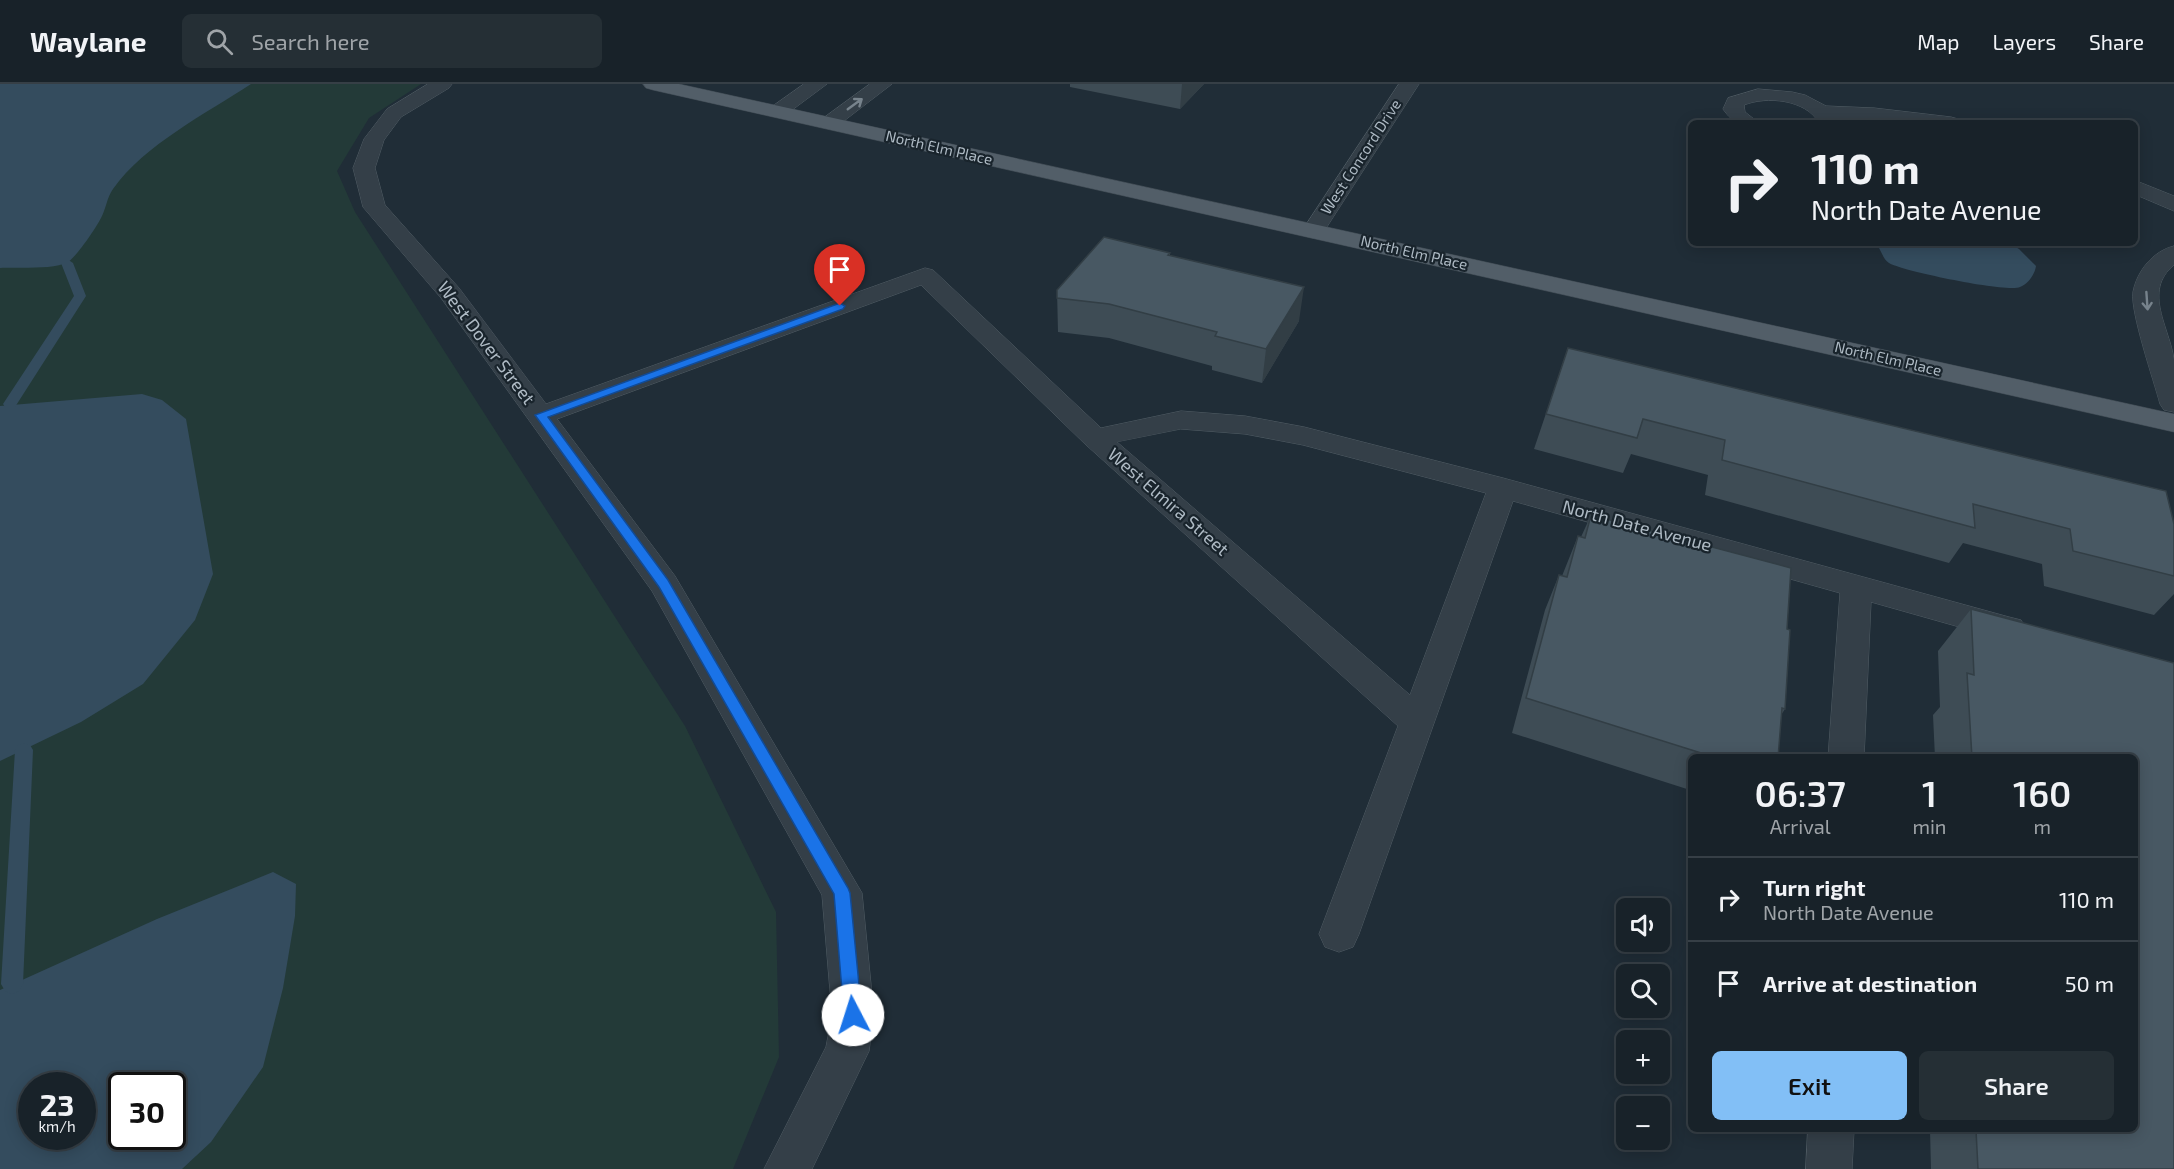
<!DOCTYPE html>
<meta charset="utf-8">
<style>
body{margin:0;font-family:"Exo 2",sans-serif;background:#252f35;color:#f1f3f6;height:100vh;display:flex;flex-direction:column;font-size:22px;white-space:nowrap}
*{box-sizing:border-box;margin:0}
p{font-size:20px;color:#9fa4a8}
.icon{flex:none;width:33px;height:33px;fill:none;stroke:currentColor;stroke-width:2;stroke-linecap:round;stroke-linejoin:round}
.map{position:relative;flex:1;overflow:hidden}
.panel{position:absolute;left:1688px;top:670px;width:450px;height:378px;display:flex;flex-direction:column;background:#182229;border-radius:9px;box-shadow:0 3px 15px #0003,0 0 0 2px #363f46}
.panel>*{flex:none}
.hud{position:absolute;left:1688px;top:36px;width:450px;height:126px;border-radius:9px;box-shadow:0 3px 15px #0003,0 0 0 2px #363f46;background:#182229;color:#f1f3f6;overflow:hidden}
.tools{position:absolute;left:1616px;top:814px;display:grid;gap:12px}
.tools a{display:grid;place-items:center;width:54px;height:54px;border-radius:9px;background:#182229;box-shadow:0 3px 15px #0003,0 0 0 2px #363f46;font-size:30px}
.speed{position:absolute;left:18px;top:988px;display:flex;gap:12px;font-size:30px;font-weight:700;text-align:center}
.speed>*{display:grid;place-content:center;width:78px;height:78px;border-radius:50%;background:#182229;box-shadow:0 3px 15px #0003,0 0 0 2px #363f46;line-height:1}
.speed small{font-size:15px;font-weight:400}
.speed .limit{border:3px solid #111;border-radius:9px;background:#fff;color:#111}
.pin{position:absolute;display:grid;place-items:center;width:51px;height:51px;color:#fff;margin:-62px -26px;border-radius:50% 50% 50% 0;rotate:-45deg;box-shadow:0 0 6px #0007}
.pin .icon{rotate:45deg}
.me{position:absolute;width:66px;margin:-33px;rotate:355deg;stroke-linejoin:round;filter:drop-shadow(0 0 4px #0008)}
.turn{display:flex;align-items:center;gap:21px;height:126px;padding:0 24px;font-size:27px}
.turn .icon{width:78px;height:78px;stroke-width:2.5}
.turn b{display:block;font-size:42px;line-height:51px}
.eta{display:flex;justify-content:space-evenly;align-items:center;height:102px;text-align:center}
.eta b{font-size:36px;font-weight:600;line-height:42px}
.primary-button{display:flex;gap:12px;margin-top:auto;padding:12px 24px}
.primary-button a{flex:1;height:69px;border-radius:9px;background:#82bff6;color:#111;font-size:24px;font-weight:600;line-height:69px;text-align:center}
.primary-button a+a{background:#252f35;color:#f1f3f6}
ul{padding:0;list-style:none}
li{display:flex;align-items:center;gap:18px;height:84px;padding:0 24px;border-top:2px solid #363f46}
li div{flex:1}
li b{display:block;font-size:22px}
li em{font-style:normal}
header{display:flex;align-items:center;gap:36px;box-sizing:border-box;height:84px;padding:0 30px;background:#182229;border-bottom:2px solid #363f46}
header strong{font-size:28px}
nav{display:flex;gap:33px;margin-inline-start:auto;font-size:21px}
.search{width:420px;height:54px;background:#252f35;display:flex;align-items:center;gap:15px;box-sizing:border-box;padding:0 21px;border-radius:9px;color:#9fa4a8;font-size:22px}
.map>svg:first-child{display:block}
.green{fill:#233a38;fill-rule:evenodd}
.water{fill:#344c5e;fill-rule:evenodd}
.lines{fill:none;stroke-linecap:round;stroke-linejoin:round}
.stream{fill:#344c5e;fill-rule:evenodd}
.minor-casing{stroke:#515d65;stroke-width:1}
.major-casing{stroke:#3d4851;stroke-width:1}
.minor{fill:#343f48;fill-rule:evenodd}
.major{fill:#525e68;fill-rule:evenodd}
.wall{fill:#3e4c55}
.shaded-wall{fill:#323e45}
.building{fill:#485863;stroke:#323e45;stroke-width:1.5}
.oneway{stroke:#77838c}
.route{fill:#1a73e8;stroke:#114b97;stroke-width:1.5}
.labels{text-anchor:middle;stroke-width:4.5;stroke-linejoin:round;paint-order:stroke}
.far-street-label{font-size:15px;fill:#aebac4;stroke:#19242c}
.street-label{font-size:18px;fill:#aebac4;stroke:#19242c}
</style>
<header>
<strong>Waylane</strong>
<div class="search"><svg class="icon" aria-label="search" viewBox="0 0 24 24"><circle cx="10" cy="10" r="6"/><path d="M15 15l6 6"/></svg>Search here</div>
<nav><a>Map</a><a>Layers</a><a>Share</a></nav>
</header>
<div class="map">
<svg width="2174" height="1085" viewBox="0 0 2174 1085">
<rect width="100%" height="100%" fill="#202d37"/>
<path class="green" d="M 0,0 L 421,0 L 369,34 L 337,87 L 355,128 L 685,642 L 776,828 L 779,973 L 733,1085 L 0,1085 ZM 32,1002 L 82,1002 L 82,1053 L 32,1053 ZM 122,1002 L 172,1002 L 172,1053 L 122,1053 Z"/>
<path class="water" d="M 0,0 L 251,0 C 207,29 144,61 113,105 C 107,113 106,125 101,134 C 96,144 77,172 68,178 C 53,186 18,183 0,184 Z
M 1882,159 L 2009,159 L 2019,165 L 2036,182 C 2035,190 2028,200 2020,203 C 2008,209 1902,187 1889,179 C 1884,176 1882,169 1879,164 Z
M 142,310 L 162,316 L 186,335 L 213,490 L 195,536 L 143,600 L 81,638 L 0,677 L 0,322 Z
M 273,788 L 296,800 L 295,832 L 283,904 L 263,983 L 211,1058 L 182,1085 L 0,1085 L 0,906 L 157,835 ZM 32,1002 L 82,1002 L 82,1053 L 32,1053 ZM 122,1002 L 172,1002 L 172,1053 L 122,1053 Z"/>
<g class="lines">
<path class="stream" d="M 67,175 L 73,179 L 86,212 L 15,323 L 5,323 L 3,320 L 74,212 L 61,179 Z
M 24,659 L 30,661 L 33,666 L 23,900 L 19,907 L 12,910 L 5,907 L 1,900 L 15,666 L 18,661 Z"/>
<g class="minor-casing">
<path id="minor" d="M 428,0 L 452,0 L 449,4 L 401,33 L 384,56 L 375,84 L 385,121 L 459,204 L 546,320 L 925,184 L 933,186 L 1101,344 L 1181,327 L 1245,332 L 1304,343 L 1503,394 L 2009,533 L 2021,536 L 2026,545 L 2021,554 L 2009,557 L 1871,518 L 1864,674 L 1828,674 L 1840,509 L 1513,417 L 1359,850 L 1353,863 L 1339,868 L 1325,863 L 1319,850 L 1398,642 L 1085,360 L 921,201 L 557,335 L 675,492 L 862,809 L 874,931 L 869,967 L 812,1085 L 764,1085 L 826,963 L 832,931 L 822,811 L 652,507 L 441,214 L 363,123 L 353,84 L 364,55 L 387,25 ZM 1181,345 L 1245,350 L 1303,361 L 1486,409 L 1410,611 L 1117,358 Z
M 804,0 L 827,0 L 784,32 L 770,32 L 767,28 L 770,24 Z
M 870,0 L 892,0 L 836,43 L 822,43 L 819,39 L 822,35 Z
M 1399,0 L 1419,0 L 1321,152 L 1313,154 L 1305,152 L 1302,147 Z
M 1758,5 L 1792,8 L 1805,11 L 1826,22 L 1874,24 L 1951,33 L 1958,35 L 1961,39 L 1900,39 L 1838,35 L 1839,39 L 1819,39 C 1806,15 1766,12 1744,21 L 1745,28 L 1759,39 C 1740,39 1735,42 1723,25 L 1728,14 Z
M 2134,96 L 2174,112 L 2174,127 L 2134,110 Z
M 2174,162 L 2174,181 C 2142,207 2170,244 2174,276 C 2174,293 2174,311 2174,328 L 2164,326 L 2160,320 C 2154,297 2130,228 2133,208 C 2137,187 2153,167 2174,162 Z
M 1808,1046 L 1854,1046 L 1852,1085 L 1806,1085 Z"/>
</g>
<g class="major-casing">
<path id="major" d="M 643,0 L 679,0 L 2174,330 L 2174,348 L 653,6 L 646,4 Z"/>
</g>
<use href="#minor" class="minor"/>
<use href="#major" class="major"/>
</g>
<path class="wall" d="M 1070,0 L 1204,0 L 1180,25 L 1070,3 Z
M 1170,169 L 1170,172 L 1299,237 L 1262,299 L 1212,286 L 1212,282 L 1109,254 L 1058,248 L 1057,206 Z
M 1568,264 L 2174,440 L 2174,510 L 2154,531 L 2044,502 L 2042,480 L 1963,459 L 1949,479 L 1705,411 L 1708,391 L 1631,370 L 1623,389 L 1534,365 Z
M 1591,431 L 1787,545 L 1785,625 L 1781,631 L 1778,674 L 1690,674 L 1690,706 L 1512,649 L 1545,526 L 1559,491 L 1562,492 L 1578,452 L 1581,453 Z
M 1971,525 L 2174,579 L 2174,1085 L 1931,1085 L 1930,1046 L 2134,1046 L 2134,674 L 1935,674 L 1933,631 L 1940,623 L 1938,567 Z"/>
<path class="shaded-wall" d="M 1182,0 L 1204,0 L 1180,25 Z
M 1304,203 L 1299,237 L 1262,299 L 1266,265 Z"/>
<path class="building" d="M 1104,153 L 1170,169 L 1168,171 L 1304,203 L 1266,265 L 1215,252 L 1217,248 L 1109,220 L 1057,214 L 1057,206 Z
M 1568,264 L 2166,407 L 2174,440 L 2174,492 L 2073,467 L 2070,445 L 1973,420 L 1975,444 L 1722,376 L 1725,356 L 1643,335 L 1637,354 L 1546,330 Z
M 1591,431 L 1791,484 L 1787,545 L 1790,546 L 1785,625 L 1782,624 L 1778,674 L 1717,674 L 1526,614 L 1559,491 L 1567,493 L 1578,452 L 1585,454 Z
M 1971,525 L 2174,579 L 2174,1085 L 1978,1085 L 1976,1046 L 2134,1046 L 2134,674 L 1972,674 L 1967,589 L 1974,591 Z"/>
<defs><path id="oneway-shaft" d="M-6 0H5M1.5-3L5.5 0L1.5 3" fill="none" stroke-width="1.6" stroke-linecap="round" stroke-linejoin="round" transform="scale(1.5)"/></defs>
<g class="oneway">
<use href="#oneway-shaft" transform="translate(855 20) rotate(-36)"/>
<use href="#oneway-shaft" transform="translate(2147 217) rotate(86)"/>
</g>
<path class="route" d="M 840,219 L 845,222 L 843,225 L 548,333 L 668,496 L 848,804 L 850,809 L 862,931 L 859,937 L 853,940 L 847,937 L 844,931 L 834,810 L 659,503 L 535,331 Z"/>
<g class="labels">
<g class="far-street-label">
<text transform="translate(939 64) rotate(13)" y="5">North Elm Place</text>
<text transform="translate(1361 73) rotate(-57)" y="5">West Concord Drive</text>
<text transform="translate(1414 169) rotate(13)" y="5">North Elm Place</text>
<text transform="translate(1888 275) rotate(13)" y="5">North Elm Place</text>
</g>
<g class="street-label">
<text transform="translate(486 259) rotate(53)" y="6">West Dover Street</text>
<text transform="translate(1168 418) rotate(41)" y="6">West Elmira Street</text>
<text transform="translate(1637 442) rotate(15)" y="6">North Date Avenue</text>
</g>
</g>
</svg>
<div class="tools">
<a><svg class="icon" aria-label="sound" viewBox="0 0 24 24"><path d="M4 9h4l5-4v14l-5-4H4zM17 9q2 3 0 6"/></svg></a>
<a><svg class="icon" aria-label="search" viewBox="0 0 24 24"><circle cx="10" cy="10" r="6"/><path d="M15 15l6 6"/></svg></a>
<a>+</a>
<a>−</a>
</div>
<div class="speed"><div>23<small>km/h</small></div><div class="limit">30</div></div>
<div class="pin" style="left:840px;top:222px;background:#d93025"><svg class="icon" aria-label="arrive" viewBox="0 0 24 24"><path d="M6 21V4h12l-3 4 3 4H6"/></svg></div>
<svg class="me" style="left:853px;top:931px" viewBox="-20 -20 40 40"><circle r="19" fill="#fff"/><path d="M0-13L10 11 0 6-10 11z" fill="#1a73e8"/></svg>
<div class="hud">
<div class="turn"><svg class="icon" aria-label="right" viewBox="0 0 24 24"><path d="M7 20v-9h11M14 6l5 5-5 5"/></svg><div><b>110 m</b>North Date Avenue</div></div>
</div>
<section class="panel">
<div class="eta">
<div><b>06:37</b><p>Arrival</p></div>
<div><b>1</b><p>min</p></div>
<div><b>160</b><p>m</p></div>
</div>
<ul>
<li><svg class="icon" aria-label="right" viewBox="0 0 24 24"><path d="M7 20v-9h11M14 6l5 5-5 5"/></svg><div><b>Turn right</b><p>North Date Avenue</p></div><em>110 m</em></li>
<li><svg class="icon" aria-label="arrive" viewBox="0 0 24 24"><path d="M6 21V4h12l-3 4 3 4H6"/></svg><div><b>Arrive at destination</b></div><em>50 m</em></li>
</ul>
<div class="primary-button"><a>Exit</a><a>Share</a></div>
</section>
</div>
